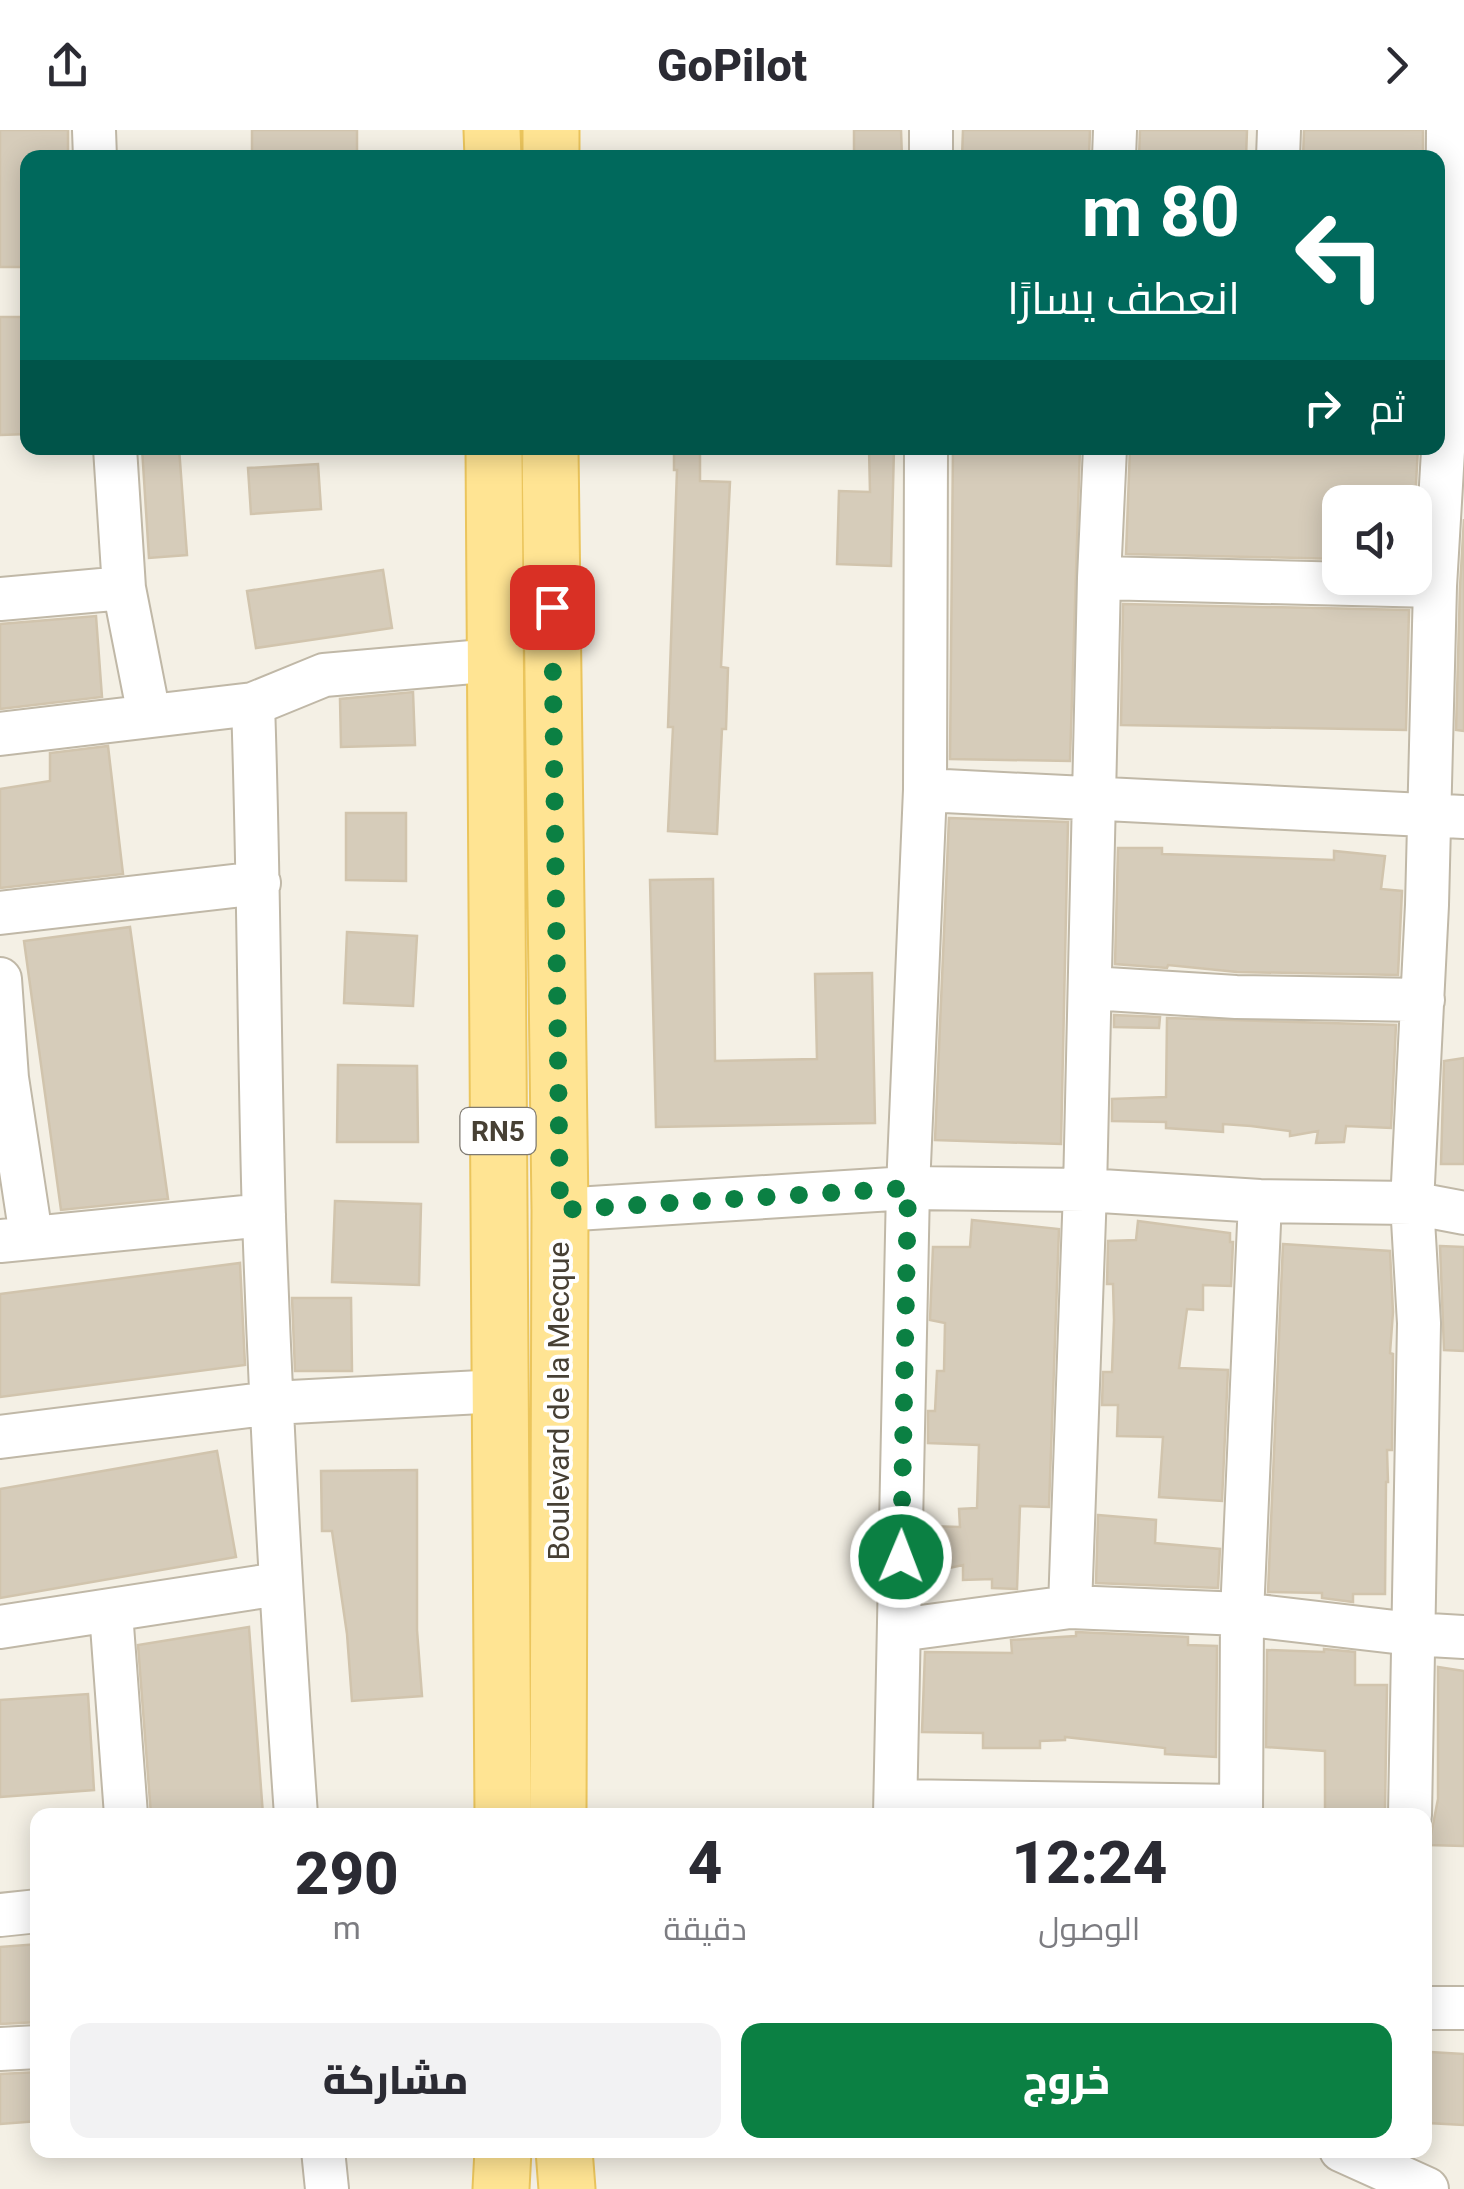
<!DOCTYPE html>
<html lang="ar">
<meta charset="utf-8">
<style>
body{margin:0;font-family:Roboto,Cairo,sans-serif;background:#f2f2f3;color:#2b2b33;direction:rtl;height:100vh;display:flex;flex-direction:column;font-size:38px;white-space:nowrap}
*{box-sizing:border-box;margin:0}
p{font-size:32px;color:#7c7c81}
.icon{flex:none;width:55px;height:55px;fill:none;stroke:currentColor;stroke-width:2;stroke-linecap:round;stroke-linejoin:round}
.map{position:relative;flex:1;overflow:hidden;direction:ltr}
.panel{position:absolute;left:30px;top:1678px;width:1402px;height:350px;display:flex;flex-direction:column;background:#fff;border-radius:20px;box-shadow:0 5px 25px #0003;direction:rtl}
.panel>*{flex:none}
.banner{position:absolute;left:20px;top:20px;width:1425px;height:305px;border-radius:20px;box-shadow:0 5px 25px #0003;direction:rtl;background:#00695c;color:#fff;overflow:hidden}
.controls{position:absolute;left:1322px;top:355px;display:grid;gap:20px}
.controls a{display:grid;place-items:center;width:110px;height:110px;border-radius:20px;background:#fff;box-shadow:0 5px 25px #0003;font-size:50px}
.pin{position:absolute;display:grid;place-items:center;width:85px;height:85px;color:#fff;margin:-42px;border-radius:20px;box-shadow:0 5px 15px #0006}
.me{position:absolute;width:110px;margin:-55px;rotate:1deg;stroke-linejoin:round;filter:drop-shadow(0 0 8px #0008)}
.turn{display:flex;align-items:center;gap:35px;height:210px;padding:0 40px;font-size:45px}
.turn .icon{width:130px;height:130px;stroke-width:2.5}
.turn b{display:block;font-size:70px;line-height:85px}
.then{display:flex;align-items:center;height:95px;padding:0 40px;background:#0003;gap:20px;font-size:38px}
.eta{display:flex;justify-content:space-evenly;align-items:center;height:170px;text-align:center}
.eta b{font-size:60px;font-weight:800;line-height:70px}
.primary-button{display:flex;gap:20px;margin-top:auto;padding:20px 40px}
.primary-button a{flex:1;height:115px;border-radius:20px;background:#0b8043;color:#fff;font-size:40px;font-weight:800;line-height:115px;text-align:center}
.primary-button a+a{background:#f2f2f3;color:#2b2b33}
header{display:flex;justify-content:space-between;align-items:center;height:130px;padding:0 40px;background:#fff;font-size:45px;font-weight:800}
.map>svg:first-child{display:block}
.building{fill:#d6ccba;stroke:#d1c4ad;stroke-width:2.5}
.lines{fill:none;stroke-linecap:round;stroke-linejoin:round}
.minor-casing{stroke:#c0b8a7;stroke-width:46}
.major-casing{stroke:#ebc55c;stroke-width:59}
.minor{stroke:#fff;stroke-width:42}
.major{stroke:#ffe493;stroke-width:55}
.route{stroke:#0b8043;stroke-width:18;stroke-dasharray:0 32.4}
.labels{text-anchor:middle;stroke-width:8;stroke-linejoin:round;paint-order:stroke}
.shield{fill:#fff;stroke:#7e7971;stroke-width:2.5}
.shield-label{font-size:28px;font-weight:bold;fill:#474034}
.street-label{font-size:30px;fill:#474034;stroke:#fff}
</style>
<header><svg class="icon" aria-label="forward" viewBox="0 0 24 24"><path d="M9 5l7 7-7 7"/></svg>GoPilot<svg class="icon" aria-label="share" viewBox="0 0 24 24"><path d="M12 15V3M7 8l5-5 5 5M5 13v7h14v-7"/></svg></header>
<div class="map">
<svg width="1464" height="2059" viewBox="0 0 1464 2059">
<rect width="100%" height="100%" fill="#f4f0e5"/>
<path class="building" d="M 0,0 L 68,0 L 68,28 L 28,28 L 28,137 L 0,137 Z
M 252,0 L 357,0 L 357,28 L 252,28 Z
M 854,0 L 901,0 L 902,28 L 854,28 Z
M 963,0 L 1090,0 L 1089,28 L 962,28 Z
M 1140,0 L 1247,0 L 1246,28 L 1139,28 Z
M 1304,0 L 1423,0 L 1423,28 L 1303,28 Z
M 0,187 L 28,187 L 28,304 L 0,305 Z
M 142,318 L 179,318 L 187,425 L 149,428 Z
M 674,318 L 700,318 L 700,351 L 730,352 L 721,537 L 728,538 L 726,599 L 722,599 L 717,704 L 668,701 L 673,597 L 668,597 L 677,340 L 674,340 Z
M 869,318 L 894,318 L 891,436 L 837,434 L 839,361 L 870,362 Z
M 953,318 L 1080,318 L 1070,631 L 950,629 Z
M 1130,318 L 1418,318 L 1415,372 L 1340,372 L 1340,429 L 1126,424 Z
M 318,334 L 321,379 L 251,384 L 248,338 Z
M 1464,389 L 1464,601 L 1456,600 L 1460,457 Z
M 383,440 L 392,498 L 256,518 L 247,461 Z
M 1123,474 L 1409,480 L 1406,600 L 1121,595 Z
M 96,486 L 102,567 L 0,579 L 0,494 Z
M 413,562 L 415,615 L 341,617 L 340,569 Z
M 108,616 L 123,744 L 0,758 L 0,659 L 50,651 L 50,623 Z
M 346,683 L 406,683 L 406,751 L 346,750 Z
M 949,688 L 1068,692 L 1061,1014 L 935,1010 Z
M 1118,718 L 1162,718 L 1162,724 L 1334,730 L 1334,721 L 1385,726 L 1381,759 L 1402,761 L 1398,845 L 1237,842 L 1168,835 L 1167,838 L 1115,834 Z
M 713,749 L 715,931 L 817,929 L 815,844 L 872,843 L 875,993 L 656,997 L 650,750 Z
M 130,797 L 168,1069 L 61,1080 L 24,811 Z
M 347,802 L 417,806 L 413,876 L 344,873 Z
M 1114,885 L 1160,887 L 1159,898 L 1114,897 Z
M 1167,888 L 1396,895 L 1391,998 L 1346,996 L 1344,1012 L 1316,1013 L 1318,1001 L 1290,1006 L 1290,1001 L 1251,996 L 1223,994 L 1223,1002 L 1166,998 L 1166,992 L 1112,991 L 1112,969 L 1166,967 Z
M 1464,928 L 1464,1034 L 1441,1034 L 1444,931 Z
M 338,935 L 417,936 L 418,1012 L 337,1012 Z
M 335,1071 L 421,1074 L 419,1155 L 332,1152 Z
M 972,1090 L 1059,1099 L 1049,1377 L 1020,1376 L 1017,1459 L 992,1458 L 992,1449 L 963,1450 L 963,1435 L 926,1443 L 928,1396 L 960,1397 L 959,1379 L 977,1378 L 979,1315 L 928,1313 L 928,1281 L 935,1281 L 937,1241 L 944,1241 L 945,1193 L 930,1190 L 933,1117 L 970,1117 Z
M 1138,1091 L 1230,1103 L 1230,1112 L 1233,1112 L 1231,1156 L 1203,1155 L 1203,1180 L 1187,1179 L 1179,1238 L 1228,1240 L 1222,1371 L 1159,1367 L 1163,1307 L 1117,1306 L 1118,1275 L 1102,1275 L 1103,1242 L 1112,1242 L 1114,1190 L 1113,1154 L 1107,1154 L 1108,1111 L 1136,1110 Z
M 1283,1114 L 1390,1121 L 1393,1182 L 1390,1223 L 1393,1224 L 1392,1320 L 1387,1320 L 1388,1352 L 1386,1352 L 1385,1464 L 1353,1464 L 1353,1472 L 1322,1468 L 1322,1463 L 1268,1462 Z
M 1440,1116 L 1464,1117 L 1464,1221 L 1444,1220 Z
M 240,1133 L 245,1235 L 0,1267 L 0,1164 Z
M 292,1168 L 351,1168 L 352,1241 L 295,1241 Z
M 217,1321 L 236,1427 L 0,1468 L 0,1359 Z
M 417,1340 L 417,1500 L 422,1566 L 352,1571 L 347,1504 L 332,1401 L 322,1401 L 321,1341 Z
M 1098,1385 L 1156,1390 L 1155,1413 L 1220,1419 L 1218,1458 L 1096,1453 Z
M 249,1497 L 263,1685 L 151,1685 L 138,1515 Z
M 1076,1502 L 1188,1507 L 1188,1515 L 1217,1516 L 1216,1627 L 1165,1624 L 1165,1618 L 1065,1607 L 1065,1610 L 1040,1611 L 1040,1618 L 983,1618 L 983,1603 L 922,1602 L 925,1522 L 1012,1523 L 1011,1510 L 1076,1506 Z
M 1324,1519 L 1355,1522 L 1355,1555 L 1387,1555 L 1385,1680 L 1325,1679 L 1325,1621 L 1266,1617 L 1267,1520 L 1324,1522 Z
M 1438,1537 L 1464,1541 L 1464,1716 L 1429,1715 L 1438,1669 Z
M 88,1564 L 94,1660 L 0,1667 L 0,1570 Z
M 38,1814 L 38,1892 L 0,1894 L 0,1817 Z
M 1430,1922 L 1464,1924 L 1464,1995 L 1428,1993 Z
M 38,1942 L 38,1991 L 0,1994 L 0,1944 Z"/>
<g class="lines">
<g class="minor-casing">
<path id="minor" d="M 94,0 L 95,28
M 931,28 L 931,0
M 1114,28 L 1115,0
M 1278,28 L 1279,0
M 115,318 L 124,458 L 149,585
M 1099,448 L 1435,456
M 0,469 L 124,458
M 253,574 C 259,746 259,917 264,1088 C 271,1288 282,1486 296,1685
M 0,604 L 253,574 L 324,545 L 495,530
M 925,660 L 1464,687
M 0,783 L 259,753
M 0,849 L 7,948 L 31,1106
M 1090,858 L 1236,867 L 1423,870
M 560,1080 L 908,1058 L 1085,1060 L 1260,1071 L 1412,1073 L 1464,1083
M 0,1111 L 264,1085
M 0,1307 L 272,1273 L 500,1261
M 1070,1477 L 1085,1060 L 1099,448 L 1105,318
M 111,1482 L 126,1685
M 0,1497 L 279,1454
M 899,1500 L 1070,1477 L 1242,1484 L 1412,1504 L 1464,1507
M 896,1671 L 1241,1676
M 895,1685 L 908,1058 L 925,660 L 926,318
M 1241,1685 L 1242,1484 L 1260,1071
M 1410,1685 L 1419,1193 L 1412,1073 L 1427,775 L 1435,456 L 1446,271 L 1448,0
M 0,1785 L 38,1781
M 1425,1878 L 1464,1878
M 0,1919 L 38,1917
M 323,2020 L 327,2059
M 1341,2020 L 1427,2059"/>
</g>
<g class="major-casing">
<path id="major" d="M 492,0 L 493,28
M 551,28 L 551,0
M 494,318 L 503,1685
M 550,318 L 560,1080 L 558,1685
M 564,2020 L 567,2059
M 501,2059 L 503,2020"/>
</g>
<use href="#minor" class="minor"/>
<use href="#major" class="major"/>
</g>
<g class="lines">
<path class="route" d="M 552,477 L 560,1080 L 908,1058 L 901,1427"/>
</g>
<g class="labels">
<rect class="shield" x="460.5" y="978" width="75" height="46" rx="8"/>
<g class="shield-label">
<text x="498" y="1011">RN5</text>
</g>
<g class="street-label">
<text transform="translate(559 1271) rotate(-90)" y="10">Boulevard de la Mecque</text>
</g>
</g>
</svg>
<div class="controls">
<a><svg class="icon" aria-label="sound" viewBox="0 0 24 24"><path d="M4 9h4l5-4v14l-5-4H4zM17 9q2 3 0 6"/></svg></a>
</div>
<div class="pin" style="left:552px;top:477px;background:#d93025"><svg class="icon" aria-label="arrive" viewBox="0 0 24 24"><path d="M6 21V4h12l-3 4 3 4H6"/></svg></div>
<svg class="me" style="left:901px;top:1427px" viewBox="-20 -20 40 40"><circle r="17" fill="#0b8043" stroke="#fff" stroke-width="3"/><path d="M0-11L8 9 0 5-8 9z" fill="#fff"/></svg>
<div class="banner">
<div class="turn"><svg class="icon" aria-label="left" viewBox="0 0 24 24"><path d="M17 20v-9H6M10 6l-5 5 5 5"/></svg><div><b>80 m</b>انعطف يسارًا</div></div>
<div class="then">ثم<svg class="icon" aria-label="right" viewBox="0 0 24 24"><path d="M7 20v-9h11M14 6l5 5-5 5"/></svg></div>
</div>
<section class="panel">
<div class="eta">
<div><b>12:24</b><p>الوصول</p></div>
<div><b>4</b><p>دقيقة</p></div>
<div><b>290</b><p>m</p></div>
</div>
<div class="primary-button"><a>خروج</a><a>مشاركة</a></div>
</section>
</div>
